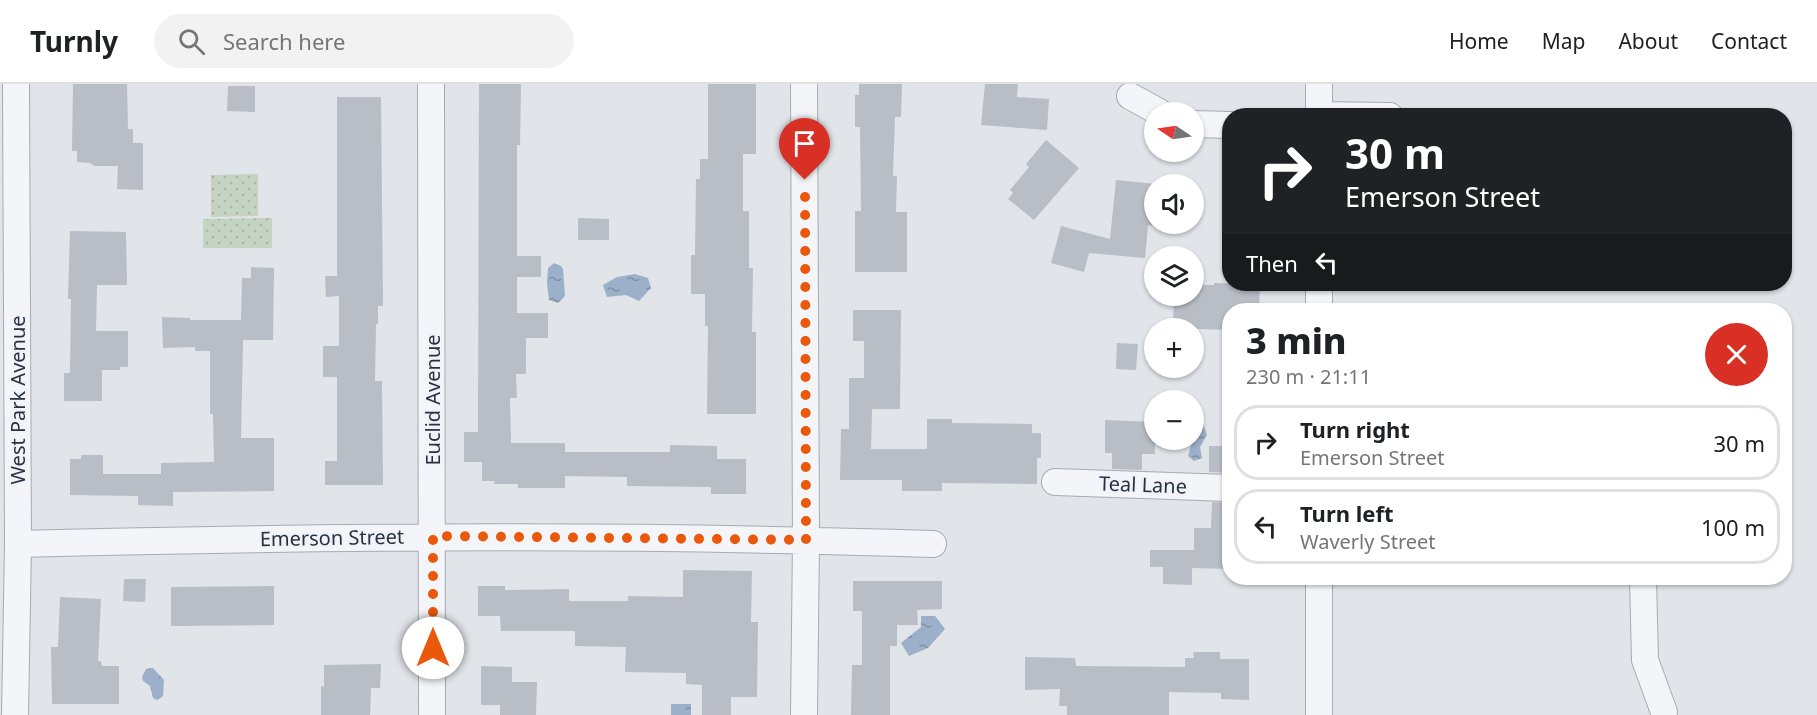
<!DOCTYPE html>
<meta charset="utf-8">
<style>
body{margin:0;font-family:"Noto Sans",sans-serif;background:#f2f2f2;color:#202124;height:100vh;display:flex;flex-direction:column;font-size:22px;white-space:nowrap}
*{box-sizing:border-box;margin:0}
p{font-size:20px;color:#757577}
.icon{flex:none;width:33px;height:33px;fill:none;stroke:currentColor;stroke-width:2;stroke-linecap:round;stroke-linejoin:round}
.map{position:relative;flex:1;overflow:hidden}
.drawer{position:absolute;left:1222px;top:219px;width:570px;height:282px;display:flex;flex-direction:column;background:#fff;border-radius:24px;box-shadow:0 2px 4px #0004}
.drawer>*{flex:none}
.top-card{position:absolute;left:1222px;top:24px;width:570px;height:183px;border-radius:24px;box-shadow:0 2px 4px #0004;background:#202124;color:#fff;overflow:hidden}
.needle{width:39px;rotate:283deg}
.fabs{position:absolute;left:1144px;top:18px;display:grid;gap:12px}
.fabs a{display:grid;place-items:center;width:60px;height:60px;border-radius:50%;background:#fff;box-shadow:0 2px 4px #0004;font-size:30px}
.pin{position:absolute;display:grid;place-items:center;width:51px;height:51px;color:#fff;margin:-62px -26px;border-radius:50% 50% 50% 0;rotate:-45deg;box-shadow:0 0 6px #0007}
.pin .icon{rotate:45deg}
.me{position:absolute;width:66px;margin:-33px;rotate:0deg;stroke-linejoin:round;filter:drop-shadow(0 0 4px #0008)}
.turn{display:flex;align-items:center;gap:21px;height:126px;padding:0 24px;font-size:27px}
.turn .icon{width:78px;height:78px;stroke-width:2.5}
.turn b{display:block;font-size:42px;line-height:51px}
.then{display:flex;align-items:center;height:57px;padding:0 24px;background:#0003;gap:12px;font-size:22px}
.round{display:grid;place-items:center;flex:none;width:63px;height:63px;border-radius:32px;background:#f2f2f2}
.overview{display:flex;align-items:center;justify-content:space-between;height:102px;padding:0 24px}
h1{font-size:36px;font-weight:800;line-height:45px}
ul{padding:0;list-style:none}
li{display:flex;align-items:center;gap:18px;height:75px;margin:0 12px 9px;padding:0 12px;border:3px solid #e0e0e0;border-radius:24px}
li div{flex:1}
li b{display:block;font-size:22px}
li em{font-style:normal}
header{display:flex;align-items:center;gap:36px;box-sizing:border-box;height:84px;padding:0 30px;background:#fff;border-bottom:2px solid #e0e0e0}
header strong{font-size:28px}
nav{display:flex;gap:33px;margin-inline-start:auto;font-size:21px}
.search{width:420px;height:54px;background:#f2f2f2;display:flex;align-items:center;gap:15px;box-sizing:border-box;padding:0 21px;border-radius:33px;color:#757577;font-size:22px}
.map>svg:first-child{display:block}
.garden{fill:url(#garden-dots)}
.water{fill:url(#water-ripples)}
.building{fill:#b8bdc6}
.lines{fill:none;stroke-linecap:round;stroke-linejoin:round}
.minor-casing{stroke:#a6abb3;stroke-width:28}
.minor{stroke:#f3f5f8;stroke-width:26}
.route{stroke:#ea580c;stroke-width:10;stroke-dasharray:0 18}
.labels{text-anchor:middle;stroke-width:4.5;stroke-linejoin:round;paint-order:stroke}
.street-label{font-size:20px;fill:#293141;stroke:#f0f3f7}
</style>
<header>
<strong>Turnly</strong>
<div class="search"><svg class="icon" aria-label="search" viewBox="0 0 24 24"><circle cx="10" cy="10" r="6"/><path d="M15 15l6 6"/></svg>Search here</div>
<nav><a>Home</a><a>Map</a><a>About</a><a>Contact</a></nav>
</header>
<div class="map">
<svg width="1817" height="631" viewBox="0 0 1817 631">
<defs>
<pattern id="garden-dots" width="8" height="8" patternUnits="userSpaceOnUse" patternTransform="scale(1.5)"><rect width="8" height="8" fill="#c5d3c2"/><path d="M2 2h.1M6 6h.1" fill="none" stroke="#a9b6a8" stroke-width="1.8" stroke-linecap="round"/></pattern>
<pattern id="water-ripples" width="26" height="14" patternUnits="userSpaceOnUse" patternTransform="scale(1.5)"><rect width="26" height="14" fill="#9cb0c9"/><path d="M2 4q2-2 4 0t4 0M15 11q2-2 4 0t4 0" fill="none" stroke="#7f90a5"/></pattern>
</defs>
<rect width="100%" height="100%" fill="#e1e4e9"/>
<path class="garden" d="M 258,90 L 258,132 L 211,133 L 211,91 Z
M 272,134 L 272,164 L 203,164 L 203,135 Z"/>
<path class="water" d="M 554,179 L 561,182 L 563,185 L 565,212 L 558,219 L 549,216 L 547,199 L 548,184 Z
M 635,190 L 648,194 L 651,204 L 639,217 L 626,211 L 607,213 L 603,201 L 617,193 Z
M 1194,337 L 1203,340 L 1207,351 L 1200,363 L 1202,374 L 1194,377 L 1188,372 L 1191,361 L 1188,356 L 1194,356 Z
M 921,532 L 935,532 L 945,545 L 928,564 L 909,572 L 901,559 L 921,543 Z
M 153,584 L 164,596 L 163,612 L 157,616 L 153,614 L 150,602 L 143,597 L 142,593 L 146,585 Z
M 671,620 L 691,620 L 691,631 L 671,631 Z"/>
<path class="building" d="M 73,0 L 127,0 L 128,45 L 133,45 L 133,59 L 143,59 L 143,106 L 117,105 L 118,82 L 94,82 L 90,79 L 77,78 L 77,67 L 72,67 Z
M 479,0 L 521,0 L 520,61 L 517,61 L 517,172 L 541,172 L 541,193 L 517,193 L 517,229 L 548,229 L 548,254 L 526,254 L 526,290 L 516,290 L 517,314 L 510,314 L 511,359 L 565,359 L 565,368 L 670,368 L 670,361 L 717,362 L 717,375 L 746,375 L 746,410 L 711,410 L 711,403 L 627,402 L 627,393 L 565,392 L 565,404 L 518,404 L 518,400 L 494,400 L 495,397 L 482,397 L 482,378 L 464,378 L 464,348 L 478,348 Z
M 708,0 L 756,0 L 756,70 L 743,70 L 743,127 L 749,127 L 749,184 L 753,184 L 752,248 L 756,248 L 756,330 L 707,330 L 708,242 L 705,242 L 705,210 L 691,210 L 691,171 L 695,171 L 696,95 L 700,95 L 700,75 L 708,75 Z
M 859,0 L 902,0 L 901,33 L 895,33 L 893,92 L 897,92 L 896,128 L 907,128 L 907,188 L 855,188 L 855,127 L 861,127 L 860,43 L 855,43 L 855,11 L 859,11 Z
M 985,0 L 1018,0 L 1017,13 L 1049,15 L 1047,46 L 981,41 Z
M 228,2 L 255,2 L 255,28 L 227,27 Z
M 337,13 L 381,13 L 383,222 L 378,222 L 378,240 L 376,240 L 375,297 L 382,297 L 383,401 L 325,401 L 325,377 L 337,377 L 337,293 L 323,293 L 323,262 L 339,262 L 339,212 L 326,213 L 325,192 L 337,192 Z
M 1046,56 L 1079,84 L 1034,136 L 1008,115 L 1013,109 L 1010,106 L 1029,83 L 1026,80 Z
M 1116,96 L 1155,100 L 1155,142 L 1148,141 L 1145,174 L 1089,169 L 1084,188 L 1051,179 L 1061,142 L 1110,155 Z
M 578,134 L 609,135 L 609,156 L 578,156 Z
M 70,147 L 126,148 L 127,201 L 97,201 L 96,247 L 128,247 L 128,283 L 120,283 L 120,286 L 102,286 L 102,317 L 64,317 L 64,289 L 70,289 L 71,215 L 68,215 Z
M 251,183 L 274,184 L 273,256 L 243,256 L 241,354 L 274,354 L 274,407 L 173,408 L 173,422 L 138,421 L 138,412 L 70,411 L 70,375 L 81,375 L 81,371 L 103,371 L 103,390 L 161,390 L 161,379 L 214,378 L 213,330 L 210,330 L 210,267 L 195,267 L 195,263 L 163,264 L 162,233 L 190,234 L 190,236 L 241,236 L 242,194 L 251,194 Z
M 1214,199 L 1260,200 L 1259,226 L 1230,226 L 1230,246 L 1173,244 L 1174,212 L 1194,212 L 1194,201 L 1214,201 Z
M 853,226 L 901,226 L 900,325 L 872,325 L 871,365 L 927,365 L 927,335 L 952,335 L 952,339 L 1032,340 L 1032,349 L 1041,349 L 1041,374 L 1037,374 L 1037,400 L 942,399 L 942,407 L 902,407 L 902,396 L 840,396 L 841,345 L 849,345 L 849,294 L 864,294 L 864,257 L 853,257 Z
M 1117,259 L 1138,260 L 1136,286 L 1116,285 Z
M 1105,336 L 1155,338 L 1155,370 L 1142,370 L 1142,386 L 1112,385 L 1112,369 L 1105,369 Z
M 1209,362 L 1230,362 L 1230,389 L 1209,388 Z
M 1212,418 L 1230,419 L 1230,485 L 1192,484 L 1192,501 L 1163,500 L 1163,483 L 1150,483 L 1150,466 L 1194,466 L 1194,444 L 1211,444 Z
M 683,486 L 752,487 L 751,538 L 758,538 L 757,613 L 731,613 L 731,631 L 702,631 L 702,601 L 686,600 L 686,589 L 625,588 L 626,563 L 575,562 L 575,547 L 501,547 L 500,532 L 478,532 L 478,502 L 505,502 L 505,506 L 569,505 L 569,517 L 628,517 L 628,512 L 683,513 Z
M 124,495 L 146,495 L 145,518 L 123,517 Z
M 853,497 L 942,497 L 942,525 L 917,526 L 918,541 L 897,541 L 897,562 L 890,562 L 890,631 L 851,631 L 852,581 L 862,581 L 862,527 L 853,527 Z
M 274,502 L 274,541 L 171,542 L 171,503 Z
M 60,513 L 101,515 L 98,577 L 101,577 L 102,582 L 119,582 L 119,620 L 52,620 L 51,563 L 58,563 Z
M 1193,568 L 1220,568 L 1220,575 L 1249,575 L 1249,616 L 1221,615 L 1221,609 L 1169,608 L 1169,631 L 1067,631 L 1067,622 L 1059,622 L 1060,605 L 1025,606 L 1025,573 L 1075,574 L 1076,582 L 1185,583 L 1185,574 L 1194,574 Z
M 381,580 L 380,604 L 371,604 L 370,631 L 321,631 L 321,602 L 324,603 L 324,581 Z
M 481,582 L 512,583 L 512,598 L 537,598 L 536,631 L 500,631 L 500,621 L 481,621 Z"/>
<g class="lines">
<g class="minor-casing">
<path id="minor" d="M 431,0 L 432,631
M 804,0 L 806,456 L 804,631
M 1130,12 L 1159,28
M 1319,31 L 1390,32
M 1319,32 L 1319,0
M 1194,40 L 1230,41
M 1319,200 L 1319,226
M 1055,398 L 1230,404
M 18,460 C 323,452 628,450 933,460
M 1319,494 L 1319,631
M 1643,494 L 1645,576 L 1664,628
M 15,631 L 18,460 L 16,0"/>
</g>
<use href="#minor" class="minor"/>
</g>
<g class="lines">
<path class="route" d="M 433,564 L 433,452 L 806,456 L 805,96"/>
</g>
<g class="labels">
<g class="street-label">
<text transform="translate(18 316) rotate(-90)" y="7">West Park Avenue</text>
<text transform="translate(433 316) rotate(-90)" y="7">Euclid Avenue</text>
<text transform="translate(1143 401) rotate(2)" y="7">Teal Lane</text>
<text transform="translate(332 454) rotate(-1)" y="7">Emerson Street</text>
</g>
</g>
</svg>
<div class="fabs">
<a><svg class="needle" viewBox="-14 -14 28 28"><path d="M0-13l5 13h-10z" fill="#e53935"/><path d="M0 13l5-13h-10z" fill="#757577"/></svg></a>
<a><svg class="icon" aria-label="sound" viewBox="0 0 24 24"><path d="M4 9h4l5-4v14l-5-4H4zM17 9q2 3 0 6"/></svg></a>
<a><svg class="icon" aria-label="layers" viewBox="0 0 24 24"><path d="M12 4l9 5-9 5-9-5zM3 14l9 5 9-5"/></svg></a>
<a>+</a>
<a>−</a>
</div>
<div class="pin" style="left:805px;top:96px;background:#d93025"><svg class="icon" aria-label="arrive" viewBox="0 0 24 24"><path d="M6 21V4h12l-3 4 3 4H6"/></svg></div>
<svg class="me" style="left:433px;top:564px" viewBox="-20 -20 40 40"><circle r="19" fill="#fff"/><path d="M0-13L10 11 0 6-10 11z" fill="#ea580c"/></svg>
<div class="top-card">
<div class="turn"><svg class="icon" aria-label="right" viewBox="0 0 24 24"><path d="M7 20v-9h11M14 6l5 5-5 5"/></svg><div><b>30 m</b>Emerson Street</div></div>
<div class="then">Then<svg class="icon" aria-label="left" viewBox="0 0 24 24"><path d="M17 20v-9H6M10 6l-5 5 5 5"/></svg></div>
</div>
<section class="drawer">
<div class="overview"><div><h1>3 min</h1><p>230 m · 21:11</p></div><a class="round" style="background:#d93025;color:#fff"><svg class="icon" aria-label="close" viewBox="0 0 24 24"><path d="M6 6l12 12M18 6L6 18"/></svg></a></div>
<ul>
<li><svg class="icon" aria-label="right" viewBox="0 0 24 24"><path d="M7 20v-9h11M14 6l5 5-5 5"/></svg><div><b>Turn right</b><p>Emerson Street</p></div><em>30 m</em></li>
<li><svg class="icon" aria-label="left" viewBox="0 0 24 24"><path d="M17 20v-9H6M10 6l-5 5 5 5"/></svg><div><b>Turn left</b><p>Waverly Street</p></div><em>100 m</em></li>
</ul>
</section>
</div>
